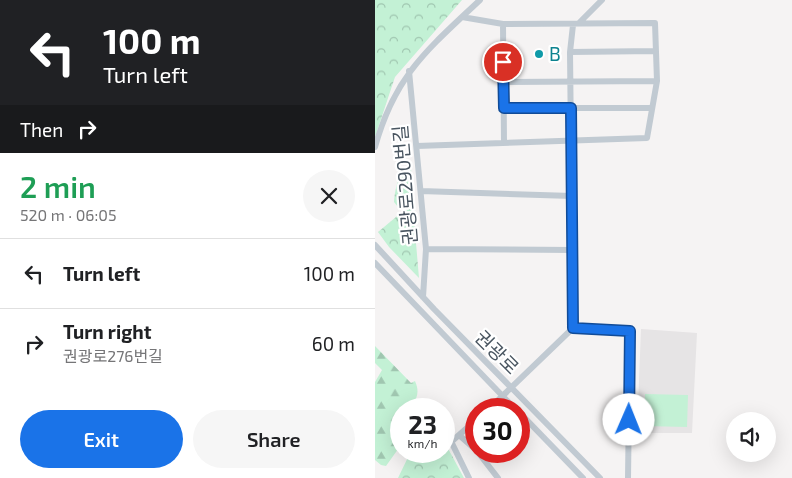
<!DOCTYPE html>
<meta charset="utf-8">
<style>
body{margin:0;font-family:"Exo 2","Noto Sans KR",sans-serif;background:#f6f6f6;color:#202124;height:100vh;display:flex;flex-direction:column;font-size:19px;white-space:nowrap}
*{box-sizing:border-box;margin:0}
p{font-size:16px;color:#757577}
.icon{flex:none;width:28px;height:28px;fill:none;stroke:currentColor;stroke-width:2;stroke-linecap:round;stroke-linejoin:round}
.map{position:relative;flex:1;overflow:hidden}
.panel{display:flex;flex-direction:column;background:#fff;width:375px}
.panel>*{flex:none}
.banner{background:#202124;color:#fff;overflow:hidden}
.controls{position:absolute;left:351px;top:412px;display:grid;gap:10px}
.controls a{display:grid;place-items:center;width:50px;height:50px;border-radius:50%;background:#fff;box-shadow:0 5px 20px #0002;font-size:25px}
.speed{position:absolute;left:15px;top:398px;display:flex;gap:10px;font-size:25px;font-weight:700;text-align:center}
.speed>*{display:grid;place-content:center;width:65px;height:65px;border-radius:50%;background:#fff;box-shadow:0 5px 20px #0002;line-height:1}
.speed small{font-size:12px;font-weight:400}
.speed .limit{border:8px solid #d22;background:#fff;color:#111}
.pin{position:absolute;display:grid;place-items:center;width:42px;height:42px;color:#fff;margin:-21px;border:2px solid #fff;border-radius:50%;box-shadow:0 1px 5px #0007}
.me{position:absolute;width:55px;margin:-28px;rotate:1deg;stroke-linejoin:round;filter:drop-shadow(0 0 4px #0008)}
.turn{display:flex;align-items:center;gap:18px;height:105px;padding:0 20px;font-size:22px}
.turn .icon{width:65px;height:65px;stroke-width:2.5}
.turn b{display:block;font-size:35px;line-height:42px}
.then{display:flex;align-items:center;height:48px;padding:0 20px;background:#0003;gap:10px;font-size:19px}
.round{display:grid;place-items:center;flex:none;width:52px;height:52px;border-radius:26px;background:#f6f6f6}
.head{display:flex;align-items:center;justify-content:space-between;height:85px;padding:0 20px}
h1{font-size:30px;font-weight:600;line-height:38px;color:#1e9e55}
.cta{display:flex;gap:10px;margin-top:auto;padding:10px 20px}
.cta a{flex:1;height:58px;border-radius:30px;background:#1a73e8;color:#fff;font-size:20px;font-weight:600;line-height:58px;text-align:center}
.cta a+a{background:#f6f6f6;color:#202124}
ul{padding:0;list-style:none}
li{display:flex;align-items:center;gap:15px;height:70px;padding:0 20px;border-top:1px solid #e0e0e0}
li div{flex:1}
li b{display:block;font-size:19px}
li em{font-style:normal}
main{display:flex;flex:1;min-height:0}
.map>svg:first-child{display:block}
.education{fill:#e6e4e5}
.forest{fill:url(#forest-firs)}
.park{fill:url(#park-crowns)}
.pitch{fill:#c3f1d5}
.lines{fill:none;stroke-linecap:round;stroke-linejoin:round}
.minor{stroke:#c1cad2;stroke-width:6}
.route-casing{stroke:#114b97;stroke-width:12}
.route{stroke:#1a73e8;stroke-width:9}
.culture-dot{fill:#0f9aa8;stroke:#fff;stroke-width:2}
.labels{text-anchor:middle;stroke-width:4.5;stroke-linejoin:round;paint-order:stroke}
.culture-label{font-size:19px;fill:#0d838f;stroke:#fff;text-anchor:start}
.street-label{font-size:19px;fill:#4a5661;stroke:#fff}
</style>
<main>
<section class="panel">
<div class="banner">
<div class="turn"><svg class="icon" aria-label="left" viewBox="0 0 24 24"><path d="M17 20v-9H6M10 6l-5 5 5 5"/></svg><div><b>100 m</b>Turn left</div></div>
<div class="then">Then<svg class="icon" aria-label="right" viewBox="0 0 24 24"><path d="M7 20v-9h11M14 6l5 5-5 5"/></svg></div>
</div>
<div class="head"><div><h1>2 min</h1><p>520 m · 06:05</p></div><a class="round"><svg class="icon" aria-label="close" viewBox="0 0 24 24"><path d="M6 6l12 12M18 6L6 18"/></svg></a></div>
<ul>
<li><svg class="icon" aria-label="left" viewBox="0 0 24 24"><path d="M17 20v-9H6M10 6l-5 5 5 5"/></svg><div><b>Turn left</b></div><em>100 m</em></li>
<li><svg class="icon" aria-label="right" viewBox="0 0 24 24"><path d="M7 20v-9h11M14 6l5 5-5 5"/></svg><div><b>Turn right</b><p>권광로276번길</p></div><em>60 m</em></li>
</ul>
<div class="cta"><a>Exit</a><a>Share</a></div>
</section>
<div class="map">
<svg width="417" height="478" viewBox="0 0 417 478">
<defs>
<pattern id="forest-firs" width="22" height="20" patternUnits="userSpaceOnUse" patternTransform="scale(1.25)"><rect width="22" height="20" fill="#c3f1d5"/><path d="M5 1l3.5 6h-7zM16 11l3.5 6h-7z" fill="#a0c6b0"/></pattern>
<pattern id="park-crowns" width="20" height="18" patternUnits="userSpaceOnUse" patternTransform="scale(1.25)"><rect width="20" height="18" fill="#c3f1d5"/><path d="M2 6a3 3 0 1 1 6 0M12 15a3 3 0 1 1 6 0" fill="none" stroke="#a0c6b0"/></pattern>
</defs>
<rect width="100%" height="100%" fill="#f5f3f3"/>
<path class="education" d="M 266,329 L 322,333 L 317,433 L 262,433 Z"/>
<path class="forest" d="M 0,346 L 36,383 L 40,381 C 45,392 42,398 36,409 L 26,409 L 26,445 L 11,466 L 6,465 L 0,460 L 0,382 L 7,370 L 0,363 Z"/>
<path class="park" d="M 0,0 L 87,0 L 20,77 L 0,137 Z
M 36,166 L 37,202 L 23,207 L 19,202 C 20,190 23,171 36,166 Z
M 38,208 L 44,278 L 14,247 L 3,232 L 27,212 Z
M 69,441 L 89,478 L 23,478 L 36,451 L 69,451 Z"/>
<path class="pitch" d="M 270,394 L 313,395 L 312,427 L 269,426 Z"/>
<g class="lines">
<path class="minor" d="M 204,23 L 227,0
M 128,24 L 129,143
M 195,52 L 281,51
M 34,71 L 51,249 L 48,297
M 128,82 L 282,81
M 129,108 L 276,108
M 42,146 L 272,138 L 282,81 L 280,23 L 128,24 L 87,17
M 0,147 C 20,75 53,49 105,0
M 46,191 L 197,196
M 0,245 L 59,309 L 225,478
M 51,249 L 198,250
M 0,263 L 140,409
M 198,328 L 255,331 L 253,478
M 58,406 L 59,409
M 114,409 L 198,328 L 195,52 L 198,25
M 144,412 L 208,478
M 69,427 L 94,478
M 84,435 L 101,450
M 76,442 L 101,420
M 102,451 L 123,478
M 32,453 L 36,451"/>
</g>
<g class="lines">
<g class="route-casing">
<path id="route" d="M 128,62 L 129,108 L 196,108 L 198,328 L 255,331 L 254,420"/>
</g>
<use href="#route" class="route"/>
</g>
<circle class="culture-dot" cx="164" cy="54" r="5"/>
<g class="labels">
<g class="culture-label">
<text x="174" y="61">B</text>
</g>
<g class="street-label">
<text transform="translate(30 185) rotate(-95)" y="7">권광로290번길</text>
<text transform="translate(122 352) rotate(45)" y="7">권광로</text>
</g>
</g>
</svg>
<div class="controls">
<a><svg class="icon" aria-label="sound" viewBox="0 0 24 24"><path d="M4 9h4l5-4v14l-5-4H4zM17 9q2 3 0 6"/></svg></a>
</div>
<div class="speed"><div>23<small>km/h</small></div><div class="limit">30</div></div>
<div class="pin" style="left:128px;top:62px;background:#d93025"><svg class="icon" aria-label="arrive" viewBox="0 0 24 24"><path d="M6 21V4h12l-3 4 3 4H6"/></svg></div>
<svg class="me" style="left:254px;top:420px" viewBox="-20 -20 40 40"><circle r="19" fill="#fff"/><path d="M0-13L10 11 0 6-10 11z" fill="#1a73e8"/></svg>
</div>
</main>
